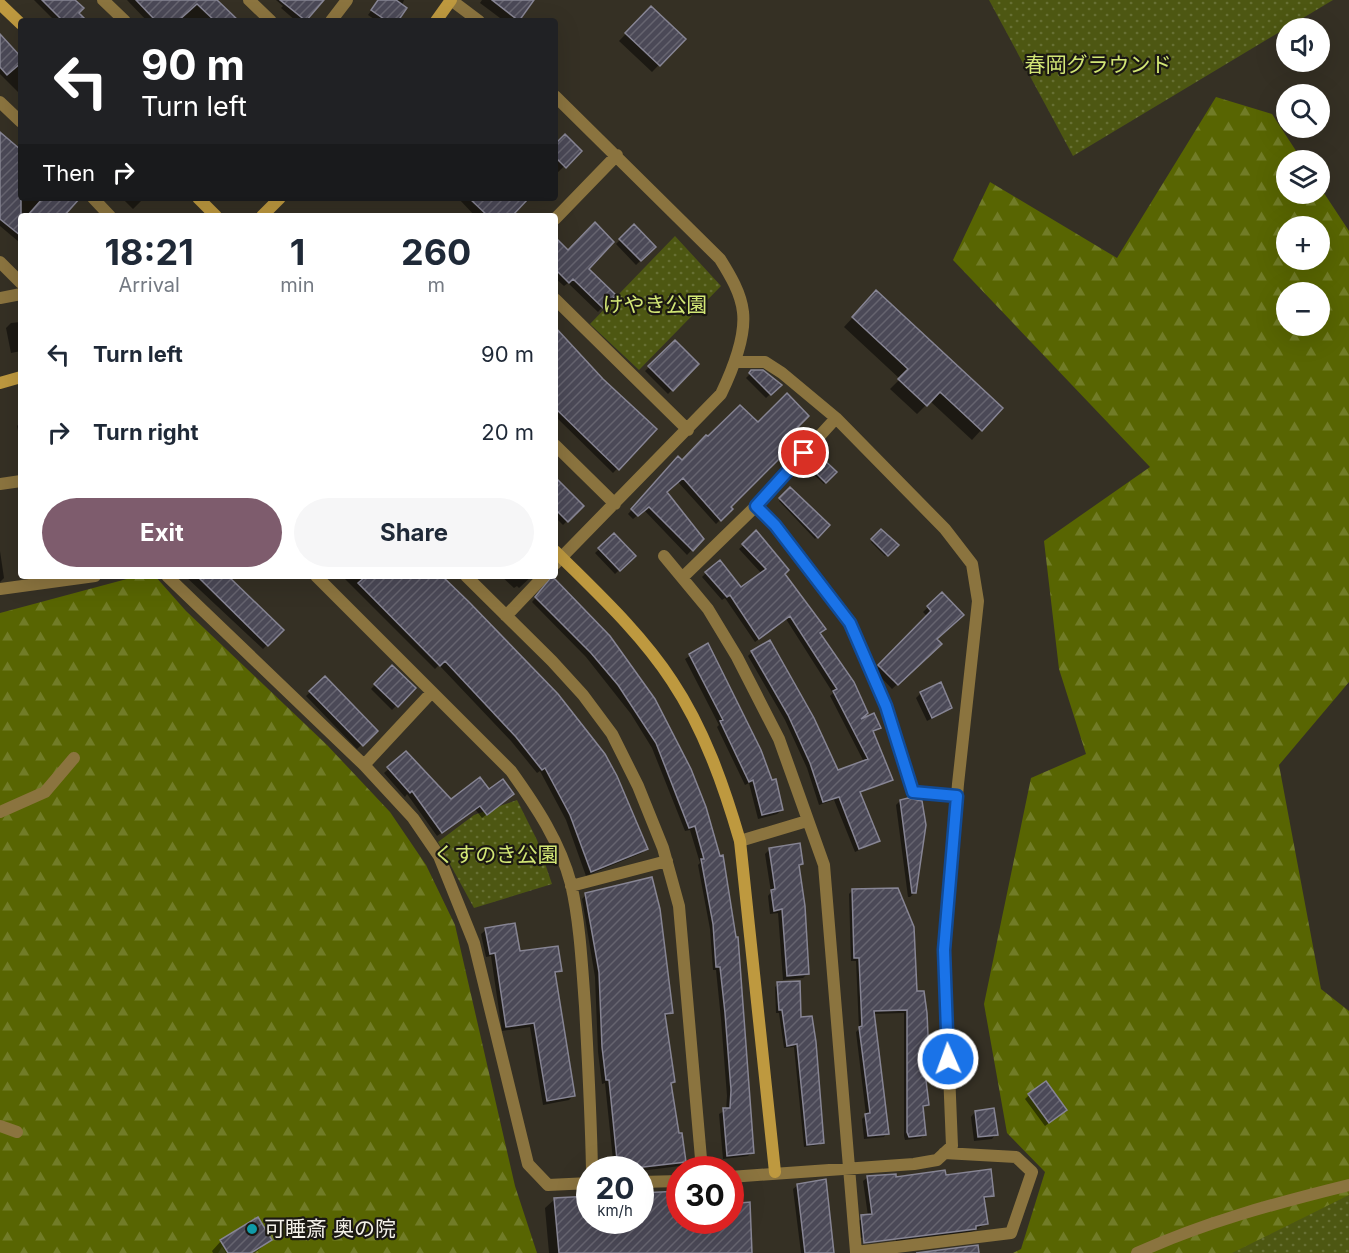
<!DOCTYPE html>
<meta charset="utf-8">
<style>
body{margin:0;font-family:Inter,"Noto Sans JP",sans-serif;background:#f6f6f7;color:#1f2937;height:100vh;display:flex;flex-direction:column;font-size:22px;white-space:nowrap}
*{box-sizing:border-box;margin:0}
p{font-size:20px;color:#747a83}
.icon{flex:none;width:33px;height:33px;fill:none;stroke:currentColor;stroke-width:2;stroke-linecap:round;stroke-linejoin:round}
.map{position:relative;flex:1;overflow:hidden}
.side{position:absolute;left:18px;top:213px;width:540px;height:366px;display:flex;flex-direction:column;background:#fff;border-radius:6px;box-shadow:0 6px 24px #0002}
.side>*{flex:none}
.top-card{position:absolute;left:18px;top:18px;width:540px;height:183px;border-radius:6px;box-shadow:0 6px 24px #0002;background:#202124;color:#fff;overflow:hidden}
.tools{position:absolute;left:1276px;top:18px;display:grid;gap:12px}
.tools a{display:grid;place-items:center;width:54px;height:54px;border-radius:50%;background:#fff;box-shadow:0 6px 24px #0002;font-size:30px}
.speed{position:absolute;left:576px;top:1156px;display:flex;gap:12px;font-size:30px;font-weight:700;text-align:center}
.speed>*{display:grid;place-content:center;width:78px;height:78px;border-radius:50%;background:#fff;box-shadow:0 6px 24px #0002;line-height:1}
.speed small{font-size:15px;font-weight:400}
.speed .limit{border:9px solid #d22;background:#fff;color:#111}
.pin{position:absolute;display:grid;place-items:center;width:51px;height:51px;color:#fff;margin:-26px;border:3px solid #fff;border-radius:50%;box-shadow:0 2px 6px #0007}
.me{position:absolute;width:66px;margin:-33px;rotate:358deg;stroke-linejoin:round;filter:drop-shadow(0 0 4px #0008)}
.turn{display:flex;align-items:center;gap:21px;height:126px;padding:0 24px;font-size:27px}
.turn .icon{width:78px;height:78px;stroke-width:2.5}
.turn b{display:block;font-size:42px;line-height:51px}
.then{display:flex;align-items:center;height:57px;padding:0 24px;background:#0003;gap:12px;font-size:22px}
.eta{display:flex;justify-content:space-evenly;align-items:center;height:102px;text-align:center}
.eta b{font-size:36px;font-weight:700;line-height:42px}
.button{display:flex;gap:12px;margin-top:auto;padding:12px 24px}
.button a{flex:1;height:69px;border-radius:36px;background:#7e5c6d;color:#fff;font-size:24px;font-weight:700;line-height:69px;text-align:center}
.button a+a{background:#f6f6f7;color:#1f2937}
ul{padding:0;list-style:none}
li{display:flex;align-items:center;gap:18px;height:78px;padding:0 24px}
li div{flex:1}
li b{display:block;font-size:22px}
li em{font-style:normal}
.map>svg:first-child{display:block}
.green{fill:url(#green-dots)}
.forest{fill:url(#forest-firs);fill-rule:evenodd}
.shadow{fill:#0007}
.building{fill:url(#building-hatch);stroke:#878594;stroke-width:1.5}
.lines{fill:none;stroke-linecap:round;stroke-linejoin:round}
.street{stroke:#8b743f;stroke-width:12}
.secondary{stroke:#be993f;stroke-width:12}
.route-casing{stroke:#114b97;stroke-width:15}
.route{stroke:#1a73e8;stroke-width:10}
.culture-dot{fill:#0f9aa8;stroke:#1b1813;stroke-width:2}
.labels{text-anchor:middle;stroke-width:4.5;stroke-linejoin:round;paint-order:stroke}
.park-label{font-size:21px;fill:#d2e675;stroke:#1b1813}
.poi-label{font-size:21px;fill:#f4f1e9;stroke:#1b1813;text-anchor:start}
</style>
<div class="map">
<svg width="1349" height="1253" viewBox="0 0 1349 1253">
<defs>
<pattern id="green-dots" width="8" height="8" patternUnits="userSpaceOnUse" patternTransform="scale(1.5)"><rect width="8" height="8" fill="#4d5712"/><path d="M2 2h.1M6 6h.1" fill="none" stroke="#677034" stroke-width="1.8" stroke-linecap="round"/></pattern>
<pattern id="forest-firs" width="22" height="20" patternUnits="userSpaceOnUse" patternTransform="scale(1.5)"><rect width="22" height="20" fill="#586502"/><path d="M5 1l3.5 6h-7zM16 11l3.5 6h-7z" fill="#717c27"/></pattern>
<pattern id="building-hatch" width="6" height="6" patternUnits="userSpaceOnUse" patternTransform="scale(1.5)"><rect width="6" height="6" fill="#4b4957"/><path d="M-1 1l2-2M0 6l6-6M5 7l2-2" fill="none" stroke="#66646f"/></pattern>
</defs>
<rect width="100%" height="100%" fill="#353024"/>
<path class="green" d="M 989,0 L 1333,0 L 1073,156 Z
M 675,236 L 721,286 L 639,370 L 590,324 Z
M 517,800 L 537,840 L 552,884 L 474,908 L 438,842 L 474,815 Z
M 1349,1189 L 1349,1253 L 1202,1253 Z"/>
<path class="forest" d="M 1216,97 L 1272,114 L 1302,160 L 1287,160 L 1287,194 L 1320,194 L 1320,187 L 1349,231 L 1349,682 L 1279,765 L 1321,989 L 1349,1011 L 1349,1195 L 1232,1253 L 1013,1253 L 1021,1249 L 1045,1172 L 1007,1133 L 984,1004 L 1031,778 L 1086,754 L 1059,669 L 1044,541 L 1150,467 L 953,260 L 990,182 L 1117,258 ZM 1287,226 L 1320,226 L 1320,260 L 1287,260 ZM 1287,292 L 1320,292 L 1320,326 L 1287,326 Z
M 138,576 L 155,576 L 186,611 L 327,745 L 390,812 L 426,865 L 455,925 L 515,1186 L 537,1253 L 0,1253 L 0,613 Z"/>
<path class="shadow" d="M 34,0 L 73,0 L 77,13 L 85,21 L 55,21 Z
M 127,0 L 215,0 L 241,21 L 147,21 Z
M 276,0 L 322,0 L 304,21 L 296,21 L 281,8 L 283,6 Z
M 379,0 L 404,0 L 396,21 L 377,21 L 368,15 Z
M 482,0 L 532,0 L 516,21 L 504,21 L 480,3 Z
M 651,8 L 684,39 L 652,72 L 619,41 Z
M 0,43 L 21,59 L 21,95 L 0,74 Z
M 0,134 L 21,155 L 21,198 L 69,198 L 62,216 L 21,216 L 21,240 L 19,242 L 0,226 Z
M 555,138 L 580,151 L 555,175 Z
M 122,198 L 144,198 L 133,209 Z
M 458,198 L 531,198 L 511,216 L 475,216 Z
M 634,226 L 654,247 L 636,265 L 616,244 Z
M 555,245 L 587,269 L 614,295 L 598,312 L 568,283 L 564,286 L 555,278 Z
M 867,302 L 1001,408 L 972,440 L 930,401 L 917,414 L 890,389 L 900,379 L 844,327 Z
M 21,322 L 21,351 L 11,353 L 6,328 L 11,323 Z
M 555,330 L 572,350 L 655,429 L 613,473 L 555,416 Z
M 675,342 L 697,364 L 668,394 L 645,371 Z
M 762,372 L 780,385 L 766,398 L 746,378 L 750,374 Z
M 21,422 L 21,445 L 17,426 Z
M 758,424 L 778,445 L 729,507 L 731,509 L 716,524 L 678,482 L 666,492 L 702,539 L 687,555 L 644,510 L 633,519 L 628,514 L 678,458 L 682,462 Z
M 820,458 L 835,472 L 824,484 L 809,470 Z
M 555,480 L 582,506 L 563,525 L 555,517 Z
M 790,489 L 828,525 L 815,539 L 779,501 Z
M 881,531 L 896,545 L 885,556 L 871,542 Z
M 756,533 L 819,634 L 856,722 L 879,727 L 872,733 L 891,780 L 860,793 L 878,841 L 855,852 L 834,800 L 819,805 L 807,768 L 785,720 L 748,656 L 752,652 L 837,772 L 864,762 L 830,696 L 833,693 L 786,619 L 755,642 L 725,598 L 722,600 L 702,577 L 706,573 L 741,590 L 762,574 L 739,549 Z
M 614,535 L 634,556 L 615,574 L 595,553 Z
M 0,551 L 4,578 L 0,582 Z
M 185,576 L 224,576 L 282,630 L 263,649 Z
M 342,576 L 440,576 L 646,848 L 642,853 L 586,876 L 566,820 L 540,771 L 537,773 L 511,741 L 439,665 L 435,669 Z
M 501,576 L 532,576 L 519,588 L 517,586 L 514,588 Z
M 548,583 L 689,769 L 752,1152 L 748,1156 L 723,1159 L 719,1114 L 726,1110 L 727,1096 L 721,1019 L 716,970 L 713,970 L 710,929 L 698,865 L 700,863 L 690,830 L 685,831 L 652,748 L 631,714 L 586,657 L 532,602 Z
M 942,594 L 935,639 L 940,644 L 892,689 L 875,671 L 928,617 L 923,612 Z
M 707,645 L 782,810 L 777,814 L 758,819 L 749,783 L 745,785 L 717,727 L 719,725 L 685,659 Z
M 392,667 L 414,688 L 392,710 L 371,689 Z
M 325,678 L 376,731 L 357,749 L 306,696 Z
M 921,693 L 951,708 L 927,721 L 916,698 Z
M 406,753 L 451,801 L 488,791 L 508,798 L 482,818 L 475,809 L 437,836 L 407,794 L 405,797 L 384,773 Z
M 900,801 L 915,892 L 910,897 L 908,897 L 896,805 Z
M 770,849 L 802,864 L 798,867 L 807,974 L 803,978 L 783,980 L 778,913 L 770,914 L 768,896 L 771,892 L 765,854 Z
M 853,890 L 916,992 L 928,1056 L 922,1059 L 927,1104 L 922,1108 L 925,1134 L 921,1138 L 905,1140 L 904,1136 L 904,1013 L 873,1014 L 887,1133 L 884,1137 L 864,1139 L 862,1119 L 866,1115 L 856,1032 L 859,1029 L 856,961 L 851,961 L 849,894 Z
M 586,895 L 672,1013 L 664,1017 L 673,1082 L 670,1085 L 677,1135 L 685,1161 L 680,1166 L 640,1171 L 614,1170 L 605,1083 L 602,1084 L 598,1052 L 595,977 L 582,899 Z
M 486,930 L 519,953 L 560,971 L 554,975 L 573,1096 L 569,1100 L 543,1105 L 530,1027 L 502,1031 L 491,956 L 486,957 L 481,934 Z
M 778,984 L 800,1019 L 822,1142 L 819,1145 L 804,1147 L 794,1047 L 784,1048 L 779,1013 L 776,1013 L 775,987 Z
M 1029,1095 L 1061,1114 L 1045,1126 L 1025,1099 Z
M 975,1112 L 996,1134 L 992,1139 L 974,1141 L 971,1117 Z
M 868,1177 L 944,1177 L 992,1196 L 983,1200 L 986,1224 L 970,1233 L 896,1242 L 895,1234 L 859,1238 L 858,1221 L 868,1216 L 863,1181 Z
M 798,1185 L 831,1253 L 801,1253 L 793,1189 Z
M 555,1199 L 590,1221 L 680,1221 L 750,1253 L 549,1253 L 545,1208 Z
M 270,1240 L 255,1253 L 213,1253 L 212,1251 L 221,1241 Z"/>
<path class="building" d="M 42,0 L 75,0 L 84,8 L 79,13 L 87,21 L 63,21 Z
M 136,0 L 217,0 L 239,21 L 215,21 L 197,4 L 178,21 L 156,21 Z
M 280,0 L 324,0 L 306,21 Z
M 378,0 L 396,0 L 407,8 L 398,21 L 387,21 L 371,10 Z
M 492,0 L 534,0 L 519,21 Z
M 651,6 L 686,39 L 660,66 L 625,33 Z
M 0,34 L 21,57 L 21,63 L 7,75 L 0,67 Z
M 0,132 L 21,150 L 21,236 L 0,219 Z
M 565,134 L 582,151 L 566,168 L 555,157 L 555,144 Z
M 43,198 L 80,198 L 64,216 L 27,216 Z
M 469,198 L 529,198 L 512,216 L 488,216 Z
M 595,222 L 614,242 L 589,269 L 616,295 L 604,309 L 573,279 L 569,283 L 555,269 L 555,237 L 568,250 Z
M 634,224 L 656,247 L 641,261 L 619,239 Z
M 876,290 L 1003,408 L 982,431 L 940,392 L 927,406 L 898,379 L 908,369 L 852,317 Z
M 555,327 L 603,379 L 657,429 L 619,470 L 555,408 Z
M 675,340 L 699,364 L 673,391 L 648,366 Z
M 751,370 L 763,370 L 782,385 L 771,395 L 749,373 Z
M 787,393 L 809,416 L 780,445 L 786,452 L 731,507 L 733,509 L 721,521 L 683,478 L 667,492 L 704,539 L 693,551 L 649,507 L 638,516 L 631,509 L 678,456 L 682,460 L 706,435 L 708,436 L 740,405 L 758,422 Z
M 820,456 L 837,472 L 826,483 L 810,467 Z
M 555,477 L 584,506 L 568,522 L 555,509 Z
M 790,487 L 830,525 L 818,538 L 779,498 Z
M 881,529 L 899,545 L 888,556 L 871,539 Z
M 756,530 L 789,570 L 785,574 L 826,629 L 820,633 L 854,682 L 868,713 L 861,719 L 874,713 L 881,728 L 873,731 L 893,780 L 860,792 L 880,841 L 859,849 L 839,797 L 823,802 L 810,763 L 788,715 L 751,651 L 770,640 L 814,718 L 838,770 L 868,759 L 833,691 L 837,689 L 790,616 L 759,639 L 730,595 L 727,597 L 705,572 L 720,560 L 741,587 L 766,569 L 742,544 Z
M 614,533 L 636,556 L 620,571 L 598,548 Z
M 197,576 L 228,576 L 284,630 L 268,646 Z
M 366,576 L 442,576 L 469,602 L 558,694 L 605,754 L 617,776 L 648,849 L 591,872 L 570,815 L 545,768 L 542,770 L 516,737 L 445,661 L 440,666 L 358,583 Z
M 552,576 L 610,636 L 655,699 L 691,769 L 706,807 L 720,856 L 723,855 L 736,937 L 738,937 L 754,1153 L 727,1156 L 723,1108 L 730,1108 L 731,1090 L 725,1013 L 720,967 L 716,967 L 713,924 L 701,859 L 704,859 L 695,826 L 689,828 L 656,743 L 618,685 L 591,653 L 535,597 Z
M 942,592 L 964,615 L 937,639 L 942,644 L 898,685 L 878,665 L 931,611 L 927,606 Z
M 708,643 L 761,750 L 772,780 L 776,779 L 783,810 L 762,815 L 753,780 L 749,782 L 720,721 L 723,720 L 689,654 Z
M 392,665 L 416,688 L 398,707 L 374,684 Z
M 325,676 L 378,731 L 363,746 L 309,691 Z
M 941,682 L 952,708 L 932,718 L 920,692 Z
M 406,751 L 451,799 L 480,777 L 489,789 L 503,779 L 514,794 L 487,815 L 480,806 L 442,833 L 412,791 L 410,793 L 387,767 Z
M 908,798 L 922,801 L 926,825 L 916,893 L 912,893 L 900,800 Z
M 800,843 L 803,864 L 799,865 L 805,906 L 809,974 L 787,976 L 782,909 L 774,911 L 771,890 L 775,889 L 769,848 Z
M 652,877 L 660,909 L 673,1013 L 665,1014 L 675,1082 L 671,1083 L 679,1133 L 682,1133 L 686,1162 L 618,1170 L 609,1080 L 606,1080 L 602,1047 L 599,972 L 585,893 Z
M 898,888 L 914,927 L 917,991 L 924,991 L 927,1013 L 929,1056 L 923,1056 L 929,1105 L 923,1106 L 926,1135 L 909,1137 L 907,1132 L 907,1010 L 874,1011 L 889,1134 L 868,1136 L 865,1114 L 870,1113 L 859,1027 L 862,1026 L 859,958 L 854,958 L 852,889 Z
M 515,923 L 520,951 L 558,946 L 562,971 L 555,972 L 575,1096 L 547,1101 L 534,1023 L 506,1027 L 495,953 L 490,954 L 485,928 Z
M 800,981 L 801,1017 L 812,1016 L 816,1042 L 824,1143 L 807,1145 L 797,1044 L 787,1046 L 782,1010 L 779,1010 L 777,982 Z
M 1046,1081 L 1067,1110 L 1049,1123 L 1028,1094 Z
M 994,1108 L 998,1135 L 978,1137 L 975,1111 Z
M 991,1169 L 994,1196 L 984,1197 L 988,1224 L 976,1226 L 976,1229 L 864,1243 L 861,1215 L 872,1214 L 867,1176 L 896,1174 L 896,1177 L 945,1170 L 946,1175 Z
M 826,1179 L 834,1253 L 805,1253 L 797,1184 Z
M 680,1191 L 680,1221 L 730,1221 L 730,1204 L 750,1202 L 752,1253 L 559,1253 L 554,1198 L 590,1196 L 590,1221 L 640,1221 L 640,1193 Z
M 258,1217 L 272,1240 L 251,1253 L 228,1253 L 220,1240 Z
M 978,1245 L 979,1253 L 916,1253 Z"/>
<g class="lines">
<path class="street" d="M 103,0 L 125,21
M 249,0 L 271,21
M 451,0 L 479,21
M 331,21 L 347,0
M 555,96 L 720,259 C 730,275 741,293 743,312 C 746,338 732,371 721,394 L 555,564
M 0,102 L 21,122
M 93,198 L 110,216
M 555,219 L 617,155
M 0,262 L 21,283
M 0,298 L 21,294
M 555,299 L 688,430
M 555,445 L 615,504
M 0,484 L 21,481
M 756,506 L 775,525 L 851,623 L 886,707 L 913,792 L 957,796
M 664,556 L 708,609 L 737,657 L 779,739 L 824,865 L 856,1252 L 1011,1233 L 1032,1172 L 1016,1157 L 944,1153
M 167,576 L 364,765 L 413,818 L 439,856 L 474,943 L 528,1164 L 548,1185 L 590,1183
M 316,576 L 511,771 C 536,806 560,842 571,884 C 580,923 582,966 585,1006 C 588,1061 591,1115 592,1170
M 466,576 L 552,661 L 583,695 L 612,734 L 638,786 L 663,848 L 679,906 L 702,1170
M 683,577 L 756,506 L 836,418
M 0,589 L 95,576
M 506,616 L 544,576
M 364,765 L 432,692
M 0,812 L 45,792 L 74,758
M 740,841 L 807,821
M 571,886 L 667,861
M 0,1126 L 17,1132
M 730,1177 L 914,1164 L 937,1160 L 952,1146 L 944,949 L 958,784 L 978,601 L 972,564 L 945,529 L 836,418 L 782,373 L 765,362 L 736,362
M 640,1182 L 680,1181
M 1137,1253 C 1205,1222 1276,1203 1349,1185"/>
<path class="secondary" d="M 0,4 L 21,24
M 436,21 L 451,0
M 198,198 L 216,216
M 262,216 L 280,198
M 0,383 L 21,377
M 555,551 C 596,592 640,632 672,681 C 704,729 724,786 740,841 L 775,1172"/>
</g>
<g class="lines">
<g class="route-casing">
<path id="route" d="M 804,453 L 756,506 L 775,525 L 850,623 L 886,706 L 913,792 L 957,796 L 944,950 L 948,1059"/>
</g>
<use href="#route" class="route"/>
</g>
<circle class="culture-dot" cx="252" cy="1229" r="6"/>
<g class="labels">
<g class="park-label">
<text x="1098" y="72">春岡グラウンド</text>
<text x="655" y="312">けやき公園</text>
<text x="496" y="862">くすのき公園</text>
</g>
<g class="poi-label">
<text x="264" y="1236">可睡斎 奥の院</text>
</g>
</g>
</svg>
<div class="tools">
<a><svg class="icon" aria-label="sound" viewBox="0 0 24 24"><path d="M4 9h4l5-4v14l-5-4H4zM17 9q2 3 0 6"/></svg></a>
<a><svg class="icon" aria-label="search" viewBox="0 0 24 24"><circle cx="10" cy="10" r="6"/><path d="M15 15l6 6"/></svg></a>
<a><svg class="icon" aria-label="layers" viewBox="0 0 24 24"><path d="M12 4l9 5-9 5-9-5zM3 14l9 5 9-5"/></svg></a>
<a>+</a>
<a>−</a>
</div>
<div class="speed"><div>20<small>km/h</small></div><div class="limit">30</div></div>
<div class="pin" style="left:804px;top:453px;background:#d93025"><svg class="icon" aria-label="arrive" viewBox="0 0 24 24"><path d="M6 21V4h12l-3 4 3 4H6"/></svg></div>
<svg class="me" style="left:948px;top:1059px" viewBox="-20 -20 40 40"><circle r="17" fill="#1a73e8" stroke="#fff" stroke-width="3"/><path d="M0-11L8 9 0 5-8 9z" fill="#fff"/></svg>
<div class="top-card">
<div class="turn"><svg class="icon" aria-label="left" viewBox="0 0 24 24"><path d="M17 20v-9H6M10 6l-5 5 5 5"/></svg><div><b>90 m</b>Turn left</div></div>
<div class="then">Then<svg class="icon" aria-label="right" viewBox="0 0 24 24"><path d="M7 20v-9h11M14 6l5 5-5 5"/></svg></div>
</div>
<section class="side">
<div class="eta">
<div><b>18:21</b><p>Arrival</p></div>
<div><b>1</b><p>min</p></div>
<div><b>260</b><p>m</p></div>
</div>
<ul>
<li><svg class="icon" aria-label="left" viewBox="0 0 24 24"><path d="M17 20v-9H6M10 6l-5 5 5 5"/></svg><div><b>Turn left</b></div><em>90 m</em></li>
<li><svg class="icon" aria-label="right" viewBox="0 0 24 24"><path d="M7 20v-9h11M14 6l5 5-5 5"/></svg><div><b>Turn right</b></div><em>20 m</em></li>
</ul>
<div class="button"><a>Exit</a><a>Share</a></div>
</section>
</div>
